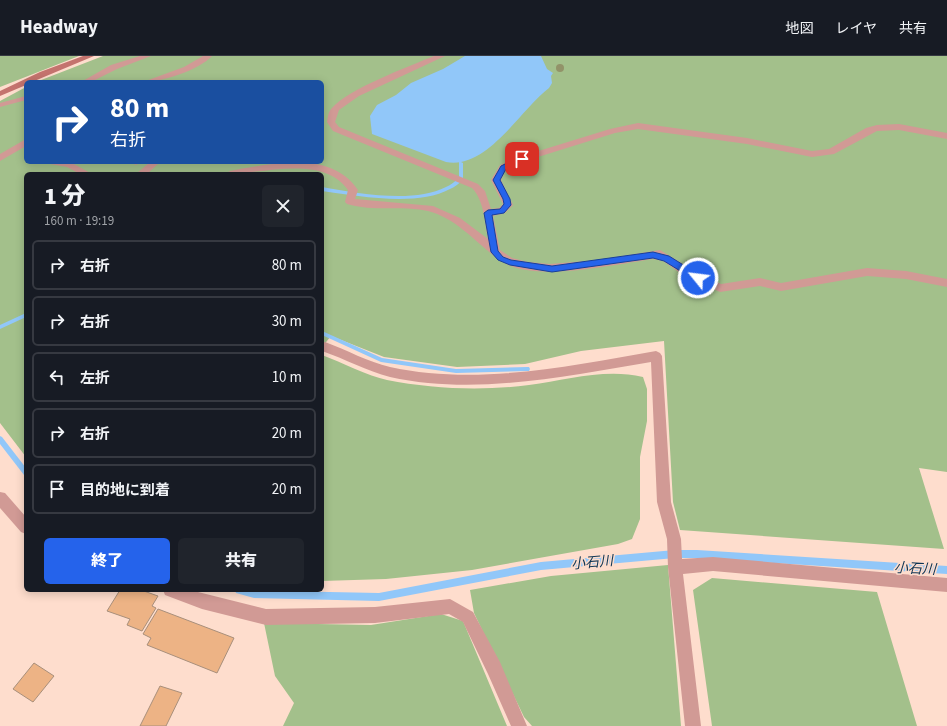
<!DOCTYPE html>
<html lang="ja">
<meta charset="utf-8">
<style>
body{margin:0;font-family:"Source Sans 3","Noto Sans JP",sans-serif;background:#20242c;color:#f1f3f6;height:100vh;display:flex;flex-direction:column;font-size:15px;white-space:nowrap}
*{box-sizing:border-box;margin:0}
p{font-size:13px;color:#9ea1a6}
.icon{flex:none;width:22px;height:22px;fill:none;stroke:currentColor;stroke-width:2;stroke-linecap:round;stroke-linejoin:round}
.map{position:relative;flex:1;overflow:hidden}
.details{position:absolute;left:24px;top:116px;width:300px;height:420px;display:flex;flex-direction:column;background:#171b24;border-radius:6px;box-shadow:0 2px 10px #0003}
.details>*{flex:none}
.guide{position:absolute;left:24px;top:24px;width:300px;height:84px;border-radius:6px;box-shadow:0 2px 10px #0003;background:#1a4fa0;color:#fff;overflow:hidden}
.pin{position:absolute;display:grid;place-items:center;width:34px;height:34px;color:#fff;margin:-17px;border-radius:8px;box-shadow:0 2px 6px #0006}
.me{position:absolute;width:44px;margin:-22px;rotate:299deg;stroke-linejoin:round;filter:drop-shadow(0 0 3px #0008)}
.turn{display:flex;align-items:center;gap:14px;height:84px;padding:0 20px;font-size:18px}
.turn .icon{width:52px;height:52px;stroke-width:2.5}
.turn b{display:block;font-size:28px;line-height:34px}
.round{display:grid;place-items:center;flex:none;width:42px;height:42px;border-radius:6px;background:#20242c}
.headline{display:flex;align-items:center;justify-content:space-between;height:68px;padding:0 20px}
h1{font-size:24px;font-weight:800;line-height:30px}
.button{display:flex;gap:8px;margin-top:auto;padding:8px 20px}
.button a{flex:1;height:46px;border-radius:6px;background:#2563eb;color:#fff;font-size:16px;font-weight:800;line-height:46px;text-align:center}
.button a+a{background:#20242c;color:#f1f3f6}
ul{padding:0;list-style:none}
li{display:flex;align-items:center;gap:12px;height:50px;margin:0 8px 6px;padding:0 12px;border:2px solid #363941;border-radius:6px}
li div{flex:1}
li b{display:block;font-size:15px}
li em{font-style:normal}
header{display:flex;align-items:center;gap:24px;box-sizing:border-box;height:56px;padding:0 20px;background:#171b24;border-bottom:1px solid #363941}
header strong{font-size:19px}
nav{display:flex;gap:22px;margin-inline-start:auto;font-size:14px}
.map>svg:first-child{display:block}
.green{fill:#a3c08b}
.water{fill:#91c7f9}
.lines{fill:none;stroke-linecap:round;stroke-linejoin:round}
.stream{fill:#91c7f9;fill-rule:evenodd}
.building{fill:#edb385;stroke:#a88f7b}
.lane{fill:#d19a95;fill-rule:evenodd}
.street{fill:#d19a95;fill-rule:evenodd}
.secondary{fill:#c4736e;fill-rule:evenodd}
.tree{fill:#929369}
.route{fill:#2563eb;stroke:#184099}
.labels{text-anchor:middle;stroke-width:3;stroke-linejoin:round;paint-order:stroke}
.near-water-label{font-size:14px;font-style:italic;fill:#0b3353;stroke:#feddcd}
</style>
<header>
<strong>Headway</strong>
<nav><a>地図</a><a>レイヤ</a><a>共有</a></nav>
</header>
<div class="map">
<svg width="947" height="670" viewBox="0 0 947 670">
<rect width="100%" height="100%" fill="#feddcd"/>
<path class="green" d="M 0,0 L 79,0 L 0,31 Z
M 103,0 L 947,0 L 947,416 L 919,412 L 944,493 L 680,474 L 673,446 L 664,285 L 581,295 L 525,308 L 457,311 L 384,301 L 331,280 L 322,291 L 322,118 L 26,118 L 26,401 L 0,367 L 0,45 L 26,31 L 26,106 L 322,106 L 322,26 L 36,26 Z
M 322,299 C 341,306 368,320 387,324 C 433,333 482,335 529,329 C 567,324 605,312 643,321 L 647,333 L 647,365 L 640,401 L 640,463 L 632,483 L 618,488 L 472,514 L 386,523 L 322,525 Z
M 668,509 L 681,670 L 532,670 L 524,661 L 474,557 L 470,534 L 551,520 Z
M 712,522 L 877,536 L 917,670 L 712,670 L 693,534 Z
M 441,558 L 463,565 L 507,670 L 283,670 L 294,647 L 275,620 L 264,567 L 371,569 Z"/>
<path class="water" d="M 465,0 L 541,0 L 547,13 L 553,17 L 551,20 L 552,27 L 549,32 C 520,54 487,114 446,106 L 372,78 L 370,60 L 377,49 L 396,39 L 411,27 L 443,13 Z"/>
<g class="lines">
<path class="stream" d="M 459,106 L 461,106 L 463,107 L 463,124 C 459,127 455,131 450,133 C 417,151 358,140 322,135 L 322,131 C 357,137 413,148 446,131 C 451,129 455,125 459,122 Z
M 26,257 L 26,261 L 0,273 L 0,269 Z
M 322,275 L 382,302 L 456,313 L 527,311 L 529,311 L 530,313 L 529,315 L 527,315 L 456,317 L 381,306 L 322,279 Z
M 0,380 L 2,381 L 26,412 L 26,420 L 24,419 L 0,388 Z
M 675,494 L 697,494 L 947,510 L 947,518 L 697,502 L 675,502 L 541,514 L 379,545 L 254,542 L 236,537 L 235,534 L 379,537 L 541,506 Z"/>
</g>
<path class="building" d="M 120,534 L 141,534 L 158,540 L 152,550 L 156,552 L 142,575 L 127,569 L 130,563 L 107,555 Z
M 158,553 L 234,582 L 217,617 L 147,589 L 151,582 L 143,578 Z
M 34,607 L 54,620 L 33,646 L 13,633 Z
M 160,630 L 182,637 L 166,670 L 140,670 Z"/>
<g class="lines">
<path class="lane" d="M 140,0 L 151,0 L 117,13 L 91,26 L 81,26 L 111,9 Z
M 203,0 L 212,0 C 199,14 162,26 143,26 L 184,11 Z
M 434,0 L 445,0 L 359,40 L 339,54 L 335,66 L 339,71 L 478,128 L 485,135 L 491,153 L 499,152 L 503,148 L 491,124 L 500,109 L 519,101 L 610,73 L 638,67 L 747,82 L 812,95 L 829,93 L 866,72 L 877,69 L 899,68 L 947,77 L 947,83 L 899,74 L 877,75 L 834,98 L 812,101 L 747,88 L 638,73 L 615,77 L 525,105 L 506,113 L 501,124 L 513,149 L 505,157 L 493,160 L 500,194 L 512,202 L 528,206 L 550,208 L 598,204 L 660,194 L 691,213 L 721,228 L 760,222 L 781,227 L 867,212 L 906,215 L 947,223 L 947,231 L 906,223 L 867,220 L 781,235 L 760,230 L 720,236 L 683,219 L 663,205 L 653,203 C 616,208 535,227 503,206 C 478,190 459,163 428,155 C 402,149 373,156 347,148 L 345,146 L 348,134 C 323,98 263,118 225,118 L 230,115 C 270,108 331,93 358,134 L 355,143 L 433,150 L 460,162 L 488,183 C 485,167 484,144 472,132 L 333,75 L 327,66 C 328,61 328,56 332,52 C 348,33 410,10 434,0 Z
M 26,40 L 26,44 L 0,51 L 0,47 Z
M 26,83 L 26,90 L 0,105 L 0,98 Z
M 49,106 L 72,107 L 92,118 L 80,118 L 67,111 L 50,108 Z
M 130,106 L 140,106 L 136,109 Z
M 150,106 L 160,106 L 147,118 L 136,118 Z"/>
<path class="street" d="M 325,286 C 347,294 368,306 390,311 C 478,330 569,310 656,295 L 660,297 L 662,300 L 671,446 L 681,483 L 682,503 L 713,501 L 947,522 L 947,536 L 713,515 L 683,518 L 701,670 L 685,670 L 668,511 L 667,483 L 657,446 L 651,306 C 566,320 476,340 390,321 C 367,315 345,303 322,295 L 322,287 Z
M 0,436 L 5,437 L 26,461 L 26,478 L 21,476 L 0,452 Z
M 163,534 L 190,534 L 266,553 L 375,551 L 450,543 L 473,556 L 500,606 L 527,670 L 511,670 L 488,618 L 463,566 L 449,558 L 375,567 L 266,569 L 202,553 L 165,539 Z"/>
<path class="secondary" d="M 83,0 L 94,0 L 32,26 L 26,26 L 26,29 L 0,40 L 0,35 L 40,16 Z"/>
</g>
<circle class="tree" cx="560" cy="12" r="4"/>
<path class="route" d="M 519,101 L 525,103 L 506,113 L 500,124 L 510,143 L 511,149 L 504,157 L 492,159 L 498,195 L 503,201 L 511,204 L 552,210 L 653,196 L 669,200 L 701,220 L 701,224 L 695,224 L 664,205 L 653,202 L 552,216 L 510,209 L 498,204 L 491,196 L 484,157 L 488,154 L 500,153 L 504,148 L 503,143 L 493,124 L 501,110 Z"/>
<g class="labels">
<g class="near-water-label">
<text transform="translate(592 506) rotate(-5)" y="5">小石川</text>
<text transform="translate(915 512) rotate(3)" y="5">小石川</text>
</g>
</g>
</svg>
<div class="pin" style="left:522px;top:103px;background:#d93025"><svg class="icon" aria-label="arrive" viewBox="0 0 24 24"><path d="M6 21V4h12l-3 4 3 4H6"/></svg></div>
<svg class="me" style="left:698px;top:222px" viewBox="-20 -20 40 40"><circle r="17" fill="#2563eb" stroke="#fff" stroke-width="3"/><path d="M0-11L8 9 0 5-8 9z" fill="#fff"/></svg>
<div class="guide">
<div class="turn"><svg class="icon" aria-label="right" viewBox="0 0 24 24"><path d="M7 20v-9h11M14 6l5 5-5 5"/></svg><div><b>80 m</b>右折</div></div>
</div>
<section class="details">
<div class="headline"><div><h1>1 分</h1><p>160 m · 19:19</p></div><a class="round"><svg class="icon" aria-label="close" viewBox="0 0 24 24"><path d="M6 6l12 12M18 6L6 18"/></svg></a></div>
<ul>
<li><svg class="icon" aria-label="right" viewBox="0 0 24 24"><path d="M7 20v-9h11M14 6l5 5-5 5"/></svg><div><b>右折</b></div><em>80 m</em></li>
<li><svg class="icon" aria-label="right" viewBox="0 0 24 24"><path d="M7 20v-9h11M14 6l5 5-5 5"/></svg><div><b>右折</b></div><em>30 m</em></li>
<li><svg class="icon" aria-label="left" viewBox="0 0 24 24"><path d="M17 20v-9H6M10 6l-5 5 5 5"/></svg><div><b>左折</b></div><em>10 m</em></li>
<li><svg class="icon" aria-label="right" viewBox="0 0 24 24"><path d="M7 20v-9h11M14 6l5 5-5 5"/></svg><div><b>右折</b></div><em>20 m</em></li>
<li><svg class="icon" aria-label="arrive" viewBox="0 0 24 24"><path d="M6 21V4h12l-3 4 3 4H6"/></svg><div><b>目的地に到着</b></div><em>20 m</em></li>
</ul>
<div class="button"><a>終了</a><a>共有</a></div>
</section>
</div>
